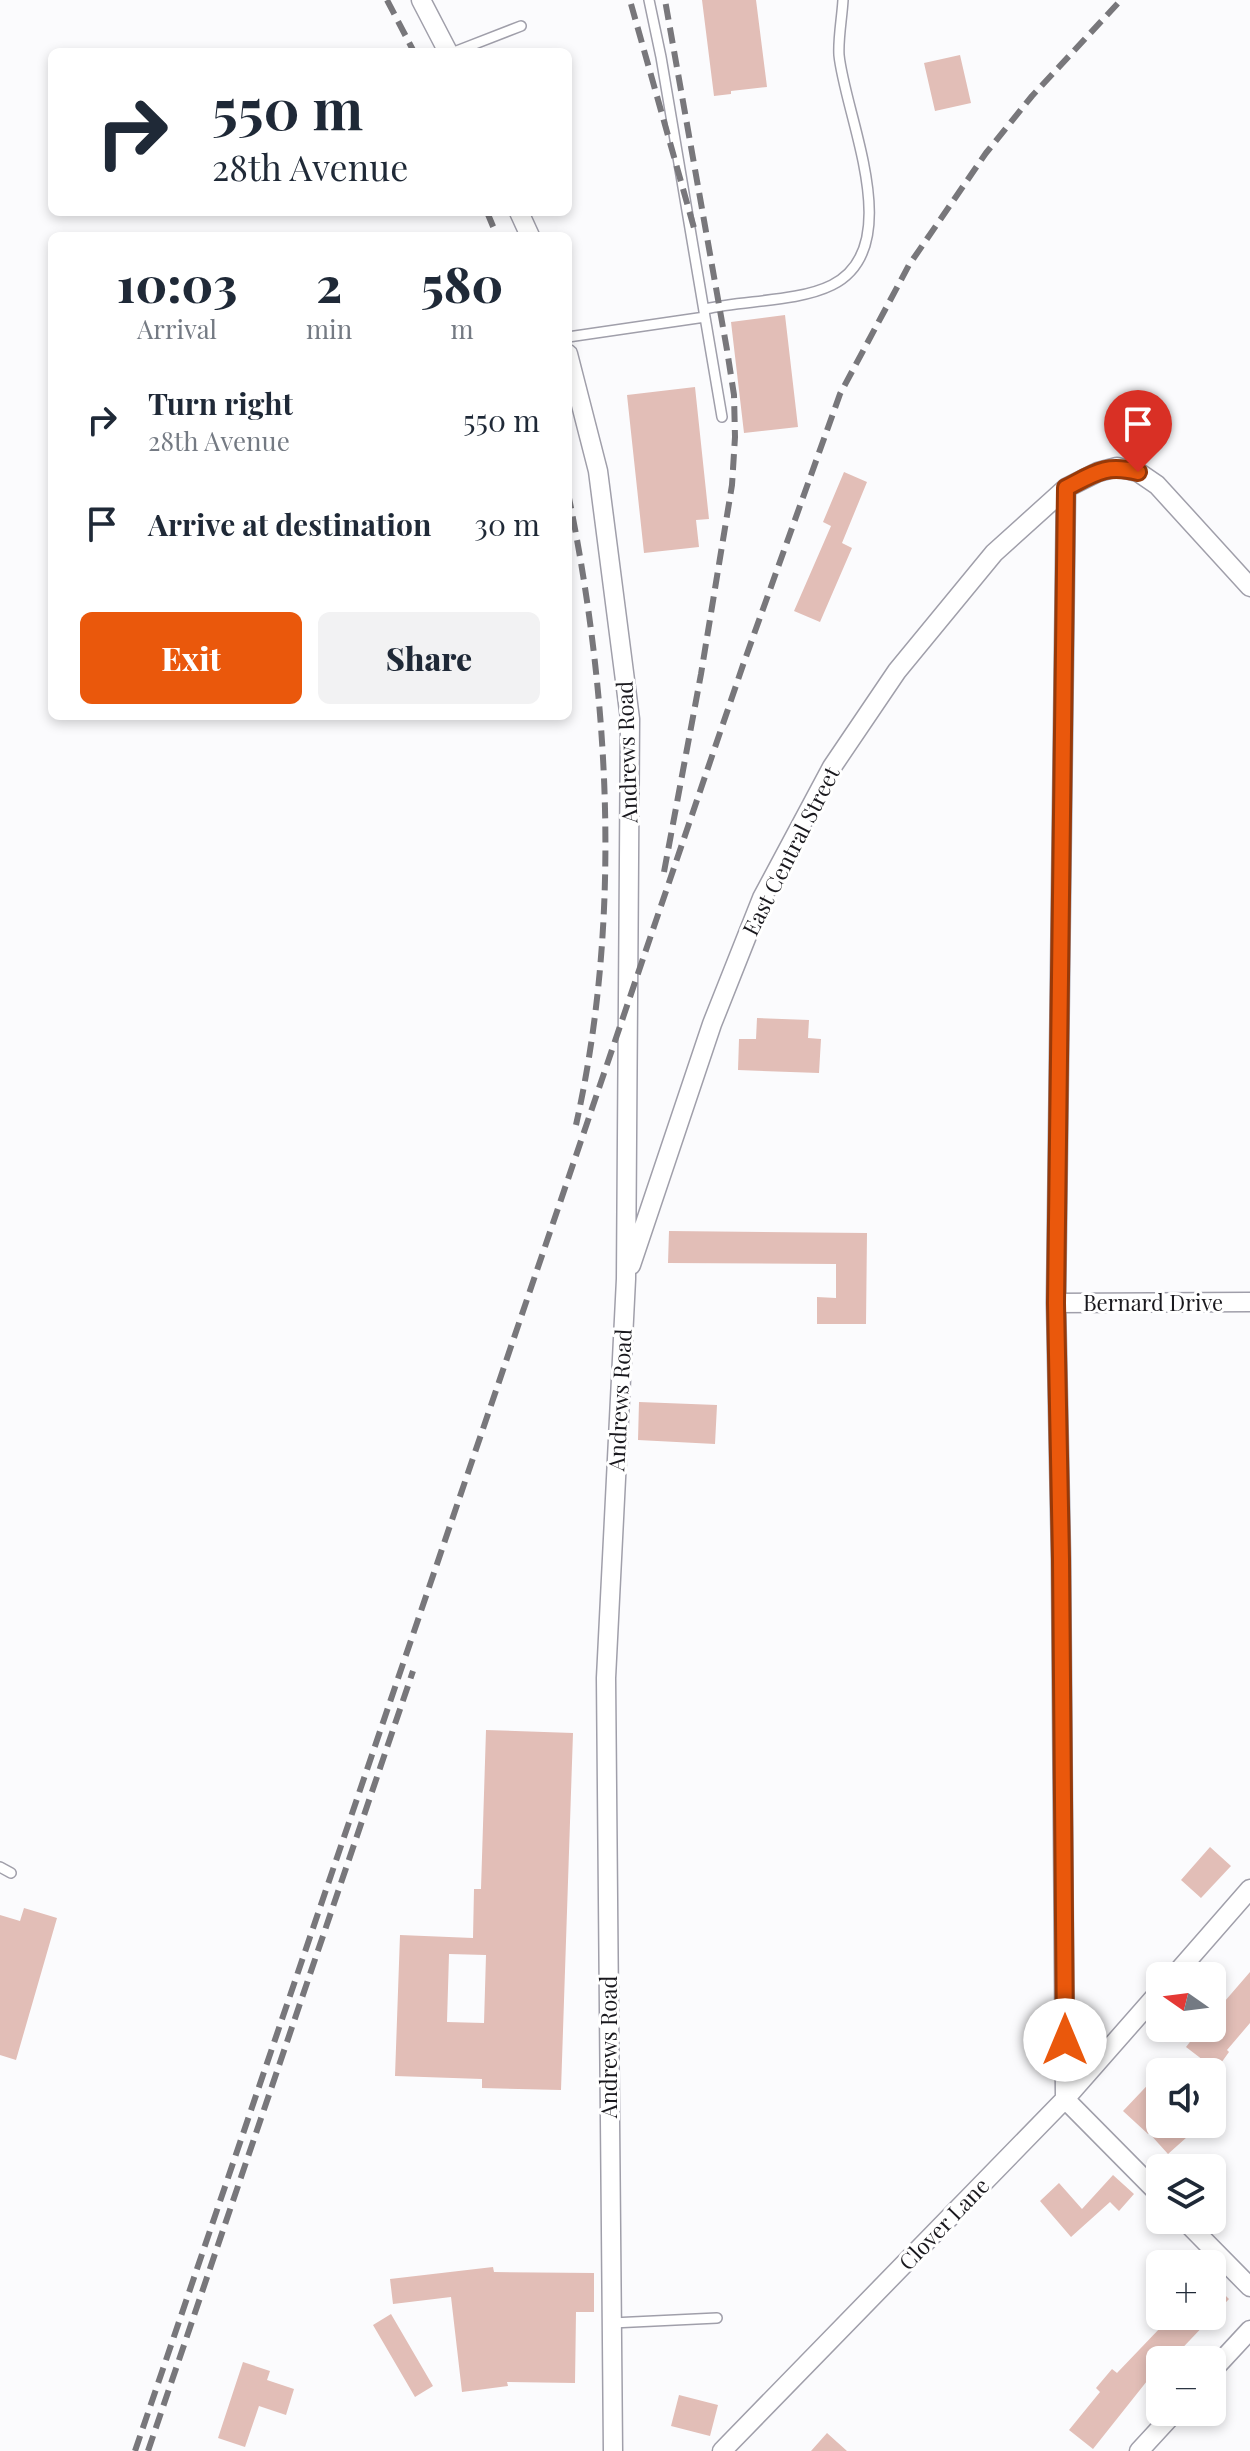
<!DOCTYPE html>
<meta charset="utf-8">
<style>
body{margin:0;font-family:"Playfair Display",serif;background:#f2f2f3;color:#1f2937;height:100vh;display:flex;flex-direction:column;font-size:30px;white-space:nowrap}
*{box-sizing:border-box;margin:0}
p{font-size:26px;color:#747a83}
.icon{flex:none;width:44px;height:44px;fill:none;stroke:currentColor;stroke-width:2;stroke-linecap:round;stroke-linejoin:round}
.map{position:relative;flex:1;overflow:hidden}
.details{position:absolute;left:48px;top:232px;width:524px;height:488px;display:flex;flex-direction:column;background:#fff;border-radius:12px;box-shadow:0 4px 12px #0003}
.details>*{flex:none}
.banner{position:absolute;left:48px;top:48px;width:524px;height:168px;border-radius:12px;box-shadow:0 4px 12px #0003;background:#fff;color:#1f2937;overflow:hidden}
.needle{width:52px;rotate:284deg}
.controls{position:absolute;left:1146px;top:1962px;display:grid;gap:16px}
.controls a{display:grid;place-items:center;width:80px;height:80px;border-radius:12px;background:#fff;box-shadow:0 4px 12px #0003;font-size:40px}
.pin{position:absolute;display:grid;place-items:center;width:68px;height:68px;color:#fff;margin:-82px -34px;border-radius:50% 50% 50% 0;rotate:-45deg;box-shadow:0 0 8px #0007}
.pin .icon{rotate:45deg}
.me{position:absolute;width:88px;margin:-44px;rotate:0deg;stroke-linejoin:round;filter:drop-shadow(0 0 6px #0008)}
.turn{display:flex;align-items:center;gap:28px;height:168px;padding:0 32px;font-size:36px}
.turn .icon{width:104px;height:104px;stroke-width:2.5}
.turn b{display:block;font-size:56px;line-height:68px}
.eta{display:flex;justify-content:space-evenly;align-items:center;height:136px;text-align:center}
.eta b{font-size:48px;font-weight:800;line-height:56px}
.primary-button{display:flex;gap:16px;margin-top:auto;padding:16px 32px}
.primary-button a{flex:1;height:92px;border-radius:12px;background:#ea580c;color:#fff;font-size:32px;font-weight:800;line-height:92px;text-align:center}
.primary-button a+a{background:#f2f2f3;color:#1f2937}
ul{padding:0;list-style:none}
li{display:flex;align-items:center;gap:24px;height:104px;padding:0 32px}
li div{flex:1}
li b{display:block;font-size:30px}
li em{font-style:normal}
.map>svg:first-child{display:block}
.building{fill:#e2beb7;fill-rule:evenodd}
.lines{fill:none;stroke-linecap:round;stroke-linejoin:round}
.service-casing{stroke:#a09faa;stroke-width:12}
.minor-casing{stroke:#a09faa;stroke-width:21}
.service{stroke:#fff;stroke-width:9}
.minor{stroke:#fff;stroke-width:18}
.rail{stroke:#78777b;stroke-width:6;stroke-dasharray:16 8;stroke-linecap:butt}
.route-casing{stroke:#983908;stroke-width:20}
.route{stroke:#ea580c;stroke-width:14}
.labels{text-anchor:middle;stroke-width:6;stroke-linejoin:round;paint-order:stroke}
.street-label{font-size:22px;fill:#1a191e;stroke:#fff}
</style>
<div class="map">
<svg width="1250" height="2451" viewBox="0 0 1250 2451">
<rect width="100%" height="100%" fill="#fbfbfd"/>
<path class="building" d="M 702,0 L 756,0 L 767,87 L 731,91 L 731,94 L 714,96 Z
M 960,55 L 971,103 L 935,111 L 924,63 Z
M 785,315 L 798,427 L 744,433 L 731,322 Z
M 695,387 L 709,519 L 696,520 L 699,547 L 644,553 L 627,395 Z
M 844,472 L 867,482 L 842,543 L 852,548 L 820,622 L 794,611 L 831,526 L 823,522 Z
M 757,1018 L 809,1020 L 808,1038 L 821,1039 L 819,1073 L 738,1070 L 739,1039 L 756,1039 Z
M 669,1231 L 867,1233 L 866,1324 L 817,1324 L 817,1297 L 836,1298 L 836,1264 L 668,1263 Z
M 639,1402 L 717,1405 L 715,1444 L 638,1440 Z
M 486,1730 L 573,1733 L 561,2090 L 482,2088 L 482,2079 L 395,2076 L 400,1935 L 473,1938 L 474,1889 L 481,1889 ZM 449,1954 L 486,1955 L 484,2023 L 447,2022 Z
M 1210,1847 L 1231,1866 L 1201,1898 L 1181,1880 Z
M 24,1908 L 57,1918 L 16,2060 L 0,2055 L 0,1915 L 20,1921 Z
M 1250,1972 L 1250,2023 L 1227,2050 L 1229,2052 L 1216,2070 L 1186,2047 L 1200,2029 L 1212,2028 L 1212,2016 Z
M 1160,2072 L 1160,2138 L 1176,2124 L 1187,2137 L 1168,2154 L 1149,2133 L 1148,2134 L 1123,2111 Z
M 1113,2175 L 1134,2194 L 1119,2211 L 1110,2202 L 1071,2237 L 1040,2201 L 1059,2183 L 1082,2209 Z
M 493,2267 L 494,2272 L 594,2273 L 594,2312 L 576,2312 L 575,2383 L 507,2382 L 508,2386 L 462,2392 L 451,2297 L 393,2304 L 390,2279 Z
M 1212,2282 L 1229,2299 L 1171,2360 L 1160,2360 L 1160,2384 L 1151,2376 L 1093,2449 L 1069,2430 L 1100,2392 L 1096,2388 L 1112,2369 L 1117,2373 L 1161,2327 L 1150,2316 L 1212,2316 Z
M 391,2314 L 433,2386 L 415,2397 L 373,2325 Z
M 243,2362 L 270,2371 L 267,2380 L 294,2389 L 286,2415 L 259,2406 L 245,2447 L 218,2438 Z
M 679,2395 L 718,2405 L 710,2436 L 671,2426 Z
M 827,2433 L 847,2451 L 811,2451 Z"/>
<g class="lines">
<g class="service-casing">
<path id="service" d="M 454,52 L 521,26
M 705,309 C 743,300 798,302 832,285 C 908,247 845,116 839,55 C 838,38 842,18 843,0
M 705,317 L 722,417
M 568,337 L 705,317 L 661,57 L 649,0
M 0,1867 L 11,1873
M 612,2323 L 717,2318"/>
</g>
<g class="minor-casing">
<path id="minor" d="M 421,0 L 448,52
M 519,212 L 530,236
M 568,354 L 598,471 L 630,719 L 626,1279 L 606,1678 L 613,2451
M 1066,488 L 1056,1303 L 1061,1559 L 1065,2099 L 1160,2195
M 631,1265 L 712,1024 L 762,898 L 832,767 L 897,671 L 994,553 L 1066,488 L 1098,472 L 1117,467 L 1138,472 L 1157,485 L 1250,587
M 1056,1303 L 1250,1302
M 1174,1976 L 1250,1889
M 1184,2220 L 1250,2287
M 1212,2371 L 1250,2330
M 722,2451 L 1065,2099 L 1160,1991
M 1139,2451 L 1175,2412"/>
</g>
<use href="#service" class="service"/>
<use href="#minor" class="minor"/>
<path class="rail" d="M 387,0 L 414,52
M 631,4 L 696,235
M 487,212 L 497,236
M 568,493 C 610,698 622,919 576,1125
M 664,872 L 701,674 L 732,485 L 735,437 L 734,395 L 727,350 L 665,0
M 135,2451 L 743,665 L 840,394 L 909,265 L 986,153 L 1032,96 L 1121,0
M 148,2451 L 413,1671"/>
</g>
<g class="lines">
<g class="route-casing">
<path id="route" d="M 1065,2040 L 1061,1559 L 1056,1303 L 1066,488 C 1095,473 1105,464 1138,472"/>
</g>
<use href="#route" class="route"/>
</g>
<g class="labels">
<g class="street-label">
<text transform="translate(627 752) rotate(-92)" y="8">Andrews Road</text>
<text transform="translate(791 851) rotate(-63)" y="8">East Central Street</text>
<text x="1153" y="1311">Bernard Drive</text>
<text transform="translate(620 1400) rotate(-87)" y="8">Andrews Road</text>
<text transform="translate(609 2047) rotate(-90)" y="8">Andrews Road</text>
<text transform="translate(944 2224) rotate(-46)" y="8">Clover Lane</text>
</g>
</g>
</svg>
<div class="controls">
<a><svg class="needle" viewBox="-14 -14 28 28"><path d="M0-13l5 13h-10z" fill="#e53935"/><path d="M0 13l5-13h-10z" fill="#747a83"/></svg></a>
<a><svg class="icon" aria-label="sound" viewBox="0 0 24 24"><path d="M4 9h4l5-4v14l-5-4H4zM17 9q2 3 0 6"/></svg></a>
<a><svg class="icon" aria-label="layers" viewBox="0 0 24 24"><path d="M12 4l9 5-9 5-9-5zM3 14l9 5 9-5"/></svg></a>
<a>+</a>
<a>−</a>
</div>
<div class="pin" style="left:1138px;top:472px;background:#d93025"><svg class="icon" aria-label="arrive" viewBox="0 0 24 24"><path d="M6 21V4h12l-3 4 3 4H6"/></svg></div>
<svg class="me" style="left:1065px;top:2040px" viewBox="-20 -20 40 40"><circle r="19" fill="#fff"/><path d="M0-13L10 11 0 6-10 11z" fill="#ea580c"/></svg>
<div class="banner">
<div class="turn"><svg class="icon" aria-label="right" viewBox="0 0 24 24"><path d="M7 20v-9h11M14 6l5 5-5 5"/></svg><div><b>550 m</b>28th Avenue</div></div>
</div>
<section class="details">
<div class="eta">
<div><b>10:03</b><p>Arrival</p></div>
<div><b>2</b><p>min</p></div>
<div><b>580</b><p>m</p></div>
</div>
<ul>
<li><svg class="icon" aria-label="right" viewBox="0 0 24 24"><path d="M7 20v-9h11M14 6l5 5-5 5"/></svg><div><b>Turn right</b><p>28th Avenue</p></div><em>550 m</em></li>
<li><svg class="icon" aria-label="arrive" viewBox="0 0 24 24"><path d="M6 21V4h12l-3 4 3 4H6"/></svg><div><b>Arrive at destination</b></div><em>30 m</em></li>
</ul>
<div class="primary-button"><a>Exit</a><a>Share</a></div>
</section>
</div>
